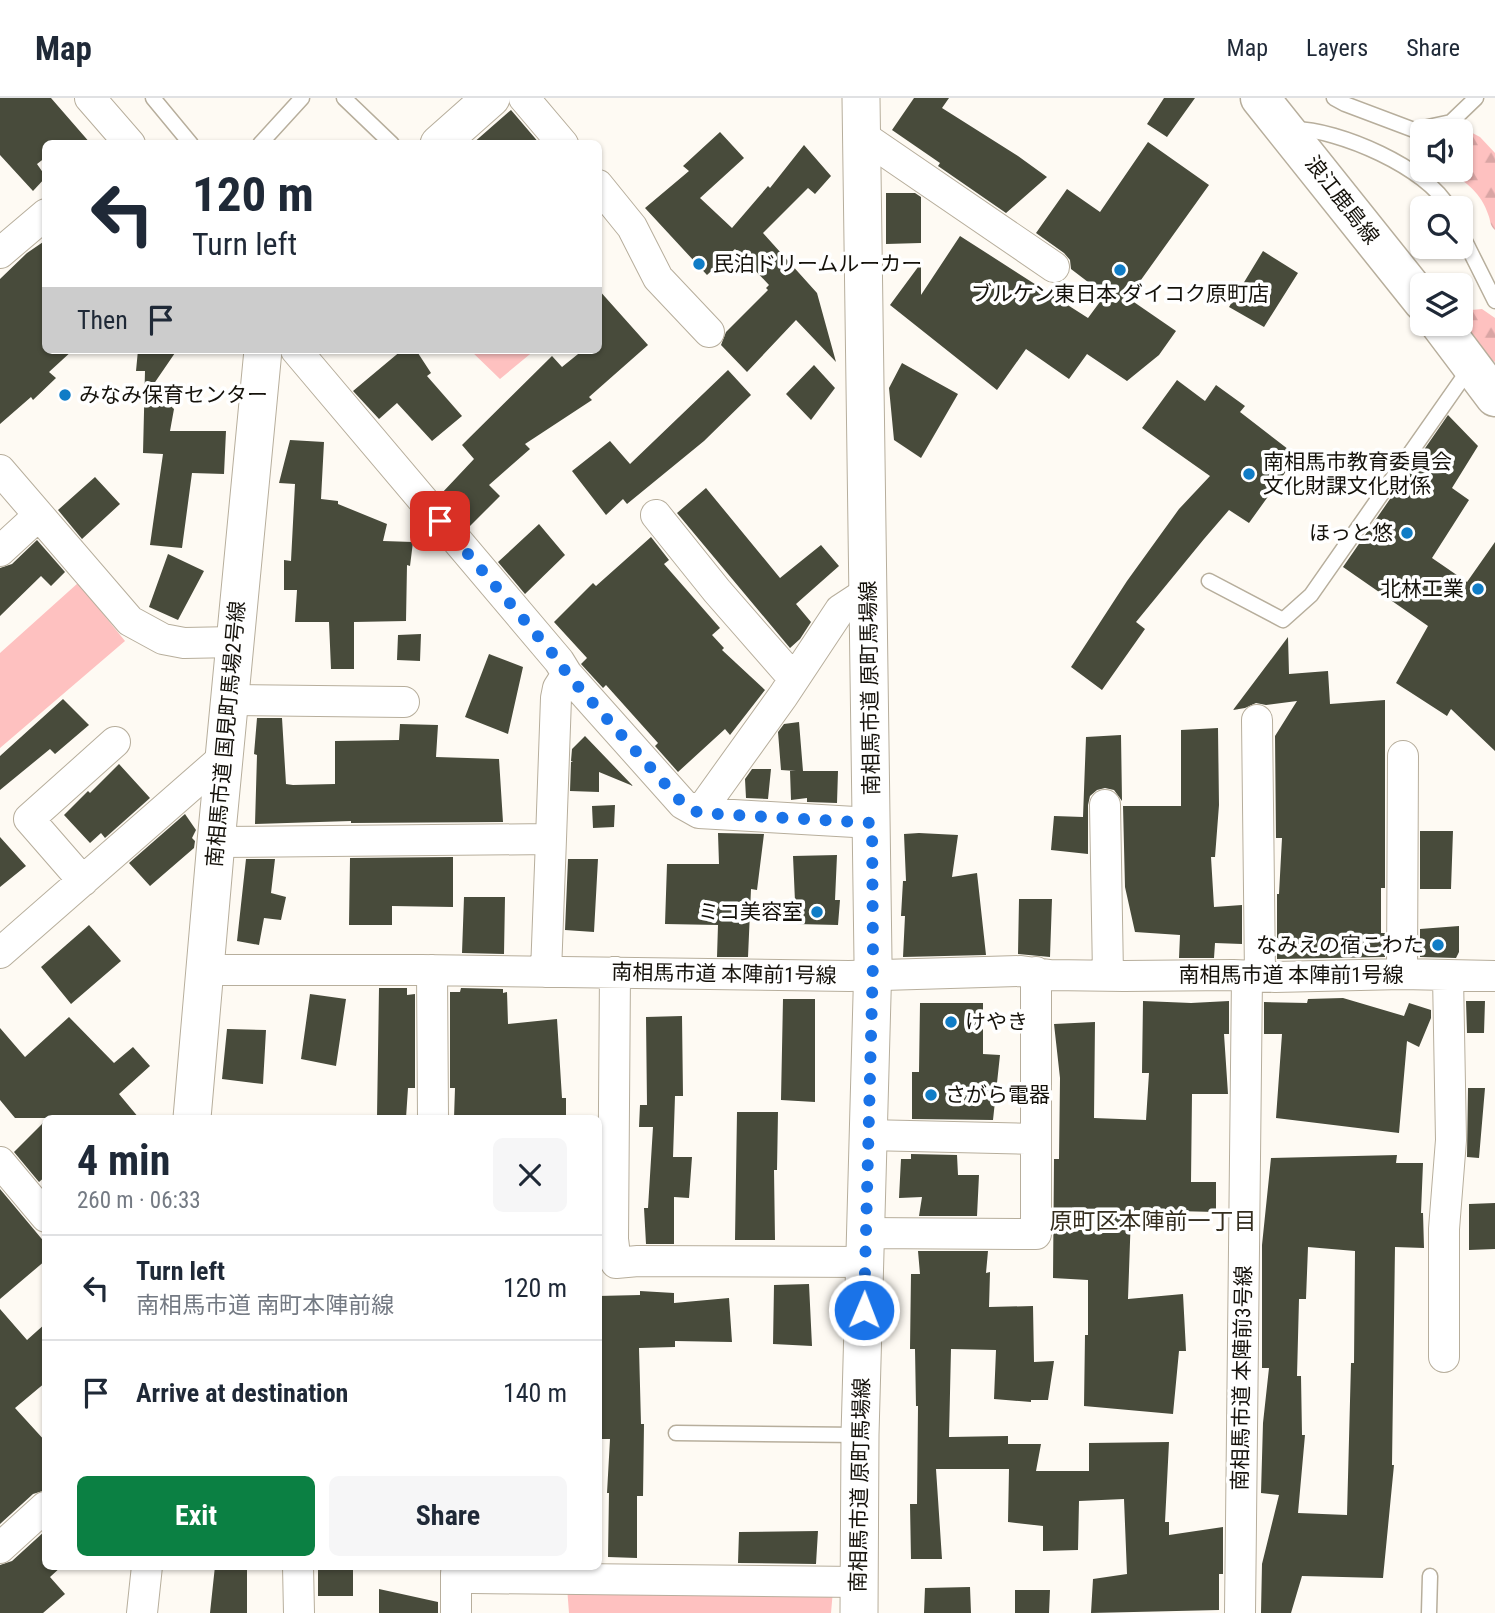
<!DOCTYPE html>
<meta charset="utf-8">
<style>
body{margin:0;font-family:"Roboto Condensed","Noto Sans JP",sans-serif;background:#f6f6f7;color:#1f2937;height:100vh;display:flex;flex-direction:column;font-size:26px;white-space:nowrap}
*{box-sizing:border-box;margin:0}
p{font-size:23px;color:#747a83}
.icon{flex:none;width:38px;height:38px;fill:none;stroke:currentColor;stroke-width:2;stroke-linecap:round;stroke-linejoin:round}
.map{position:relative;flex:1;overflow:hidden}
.drawer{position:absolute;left:42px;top:1017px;width:560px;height:455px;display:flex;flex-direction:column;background:#fff;border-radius:10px;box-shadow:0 2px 5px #0004}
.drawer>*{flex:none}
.guide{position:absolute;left:42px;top:42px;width:560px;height:214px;border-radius:10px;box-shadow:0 2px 5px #0004;background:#fff;color:#1f2937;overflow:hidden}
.controls{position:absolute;left:1410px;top:21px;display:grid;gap:14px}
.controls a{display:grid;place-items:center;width:63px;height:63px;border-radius:10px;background:#fff;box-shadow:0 2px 5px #0004;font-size:35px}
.pin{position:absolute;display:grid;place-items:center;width:60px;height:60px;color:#fff;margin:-30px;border-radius:14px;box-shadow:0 4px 10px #0006}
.me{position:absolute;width:77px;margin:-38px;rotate:1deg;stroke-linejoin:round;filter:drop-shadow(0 0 5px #0008)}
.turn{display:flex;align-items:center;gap:24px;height:147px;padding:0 35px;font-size:32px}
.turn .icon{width:91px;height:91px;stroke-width:2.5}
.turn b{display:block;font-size:49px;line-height:60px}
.then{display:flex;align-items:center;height:66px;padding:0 35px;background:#0003;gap:14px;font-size:26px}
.round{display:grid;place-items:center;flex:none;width:74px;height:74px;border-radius:10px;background:#f6f6f7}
.summary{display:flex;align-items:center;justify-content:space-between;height:119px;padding:0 35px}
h1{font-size:42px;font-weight:700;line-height:52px}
.action{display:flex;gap:14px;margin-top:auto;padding:14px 35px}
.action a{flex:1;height:80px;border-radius:10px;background:#0b8043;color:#fff;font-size:28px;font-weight:700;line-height:80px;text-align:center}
.action a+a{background:#f6f6f7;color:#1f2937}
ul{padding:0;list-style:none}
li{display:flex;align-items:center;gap:21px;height:105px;padding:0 35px;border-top:2px solid #e0e1e3}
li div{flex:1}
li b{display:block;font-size:26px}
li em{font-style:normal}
header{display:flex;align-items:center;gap:42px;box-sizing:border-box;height:98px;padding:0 35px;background:#fff;border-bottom:2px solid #e0e1e3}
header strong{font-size:33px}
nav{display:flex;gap:38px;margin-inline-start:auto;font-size:24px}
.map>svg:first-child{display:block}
.grass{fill:#fec1c0}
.forest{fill:url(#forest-firs)}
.building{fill:#484b3b;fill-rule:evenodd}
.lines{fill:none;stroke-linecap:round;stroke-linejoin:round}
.service-casing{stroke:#b7ae9c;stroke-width:17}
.minor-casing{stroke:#b7ae9c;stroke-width:32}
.tertiary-casing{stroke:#b7ae9c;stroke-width:39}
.secondary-casing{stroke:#b7ae9c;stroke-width:41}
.service{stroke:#fff;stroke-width:14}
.minor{stroke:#fff;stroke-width:30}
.tertiary{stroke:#fff;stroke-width:37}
.secondary{stroke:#fff;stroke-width:38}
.route{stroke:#1a73e8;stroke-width:12;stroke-dasharray:0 21.6}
.poi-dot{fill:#107cc6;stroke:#fff;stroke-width:2.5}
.labels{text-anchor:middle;stroke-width:7;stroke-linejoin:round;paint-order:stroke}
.street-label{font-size:21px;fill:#15120b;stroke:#fff}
.poi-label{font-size:21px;fill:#15120b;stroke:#fff;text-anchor:start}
.neighbourhood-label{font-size:23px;fill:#352e1f;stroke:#fff}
</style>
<header>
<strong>Map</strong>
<nav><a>Map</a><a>Layers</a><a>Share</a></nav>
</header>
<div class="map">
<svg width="1495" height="1515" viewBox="0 0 1495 1515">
<defs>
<pattern id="forest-firs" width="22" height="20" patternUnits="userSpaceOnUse" patternTransform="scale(1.75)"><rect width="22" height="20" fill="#fec1c0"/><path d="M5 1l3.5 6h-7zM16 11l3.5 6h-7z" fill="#d9a5a4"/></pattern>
</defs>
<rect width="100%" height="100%" fill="#fefaf3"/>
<path class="grass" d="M 470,252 L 535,252 L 500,281 Z
M 78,485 L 125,543 L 0,650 L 0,555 Z
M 567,1489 L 833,1492 L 831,1515 L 569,1515 Z"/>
<path class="forest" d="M 1463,30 L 1480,39 L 1495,55 L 1495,132 C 1489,126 1491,123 1488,116 C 1482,97 1466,82 1448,75 L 1447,72 L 1461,72 L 1461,33 L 1455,33 Z
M 1482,211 L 1495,220 L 1495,264 L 1471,250 L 1471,212 Z"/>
<path class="building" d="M 0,0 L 51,0 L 91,46 L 46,46 L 46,59 L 37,66 L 46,79 L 33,93 L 0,57 Z
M 914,0 L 949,0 L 942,10 L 1018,58 L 1047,79 L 1006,115 L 938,68 L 940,65 L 892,32 Z
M 1164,0 L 1195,0 L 1167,39 L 1147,26 Z
M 511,12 L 540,46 L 472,46 Z
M 720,34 L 744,60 L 700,100 L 732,130 L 768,88 L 770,90 L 804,47 L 831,78 L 815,96 L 808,90 L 763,135 L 817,195 L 836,264 L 796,222 L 747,274 L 721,247 L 726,234 L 768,192 L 766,190 L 769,187 L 735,151 L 707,177 L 645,110 L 689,73 L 683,68 Z
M 1148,44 L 1209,87 L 1128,200 L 1176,233 L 1159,257 L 1127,283 L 1087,256 L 1069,281 L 1026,251 L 997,292 L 890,207 L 921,165 L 921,197 L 960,138 L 1088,220 L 1105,197 L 1071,171 L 1070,162 L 1064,155 L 1036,135 L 1067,91 L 1100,114 Z
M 886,95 L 915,95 L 921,99 L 921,145 L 886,146 Z
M 46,142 L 46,252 L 73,252 L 49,274 L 56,280 L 33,302 L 31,299 L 0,326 L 0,181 L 27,155 Z
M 1263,153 L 1298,175 L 1264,229 L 1229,209 Z
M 598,191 L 648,247 L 589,299 L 592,302 L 525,346 L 530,351 L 489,387 L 500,398 L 469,429 L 441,396 L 474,361 L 462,347 L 552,258 L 562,269 L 583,252 L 598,252 Z
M 138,252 L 177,252 L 151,290 L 174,311 L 170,333 L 226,333 L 224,376 L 192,375 L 182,450 L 150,447 L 163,356 L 143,355 L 145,273 L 136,273 Z
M 402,252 L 416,252 L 431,275 L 427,278 L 462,318 L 432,343 L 397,305 L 379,321 L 353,293 Z
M 902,265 L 958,296 L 921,360 L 894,342 L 889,290 Z
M 814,267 L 835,290 L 811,322 L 786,296 Z
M 728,272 L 751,297 L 704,343 L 627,406 L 623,401 L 606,417 L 572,373 L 610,343 L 630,366 Z
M 1177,282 L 1205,303 L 1216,287 L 1245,308 L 1240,314 L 1297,358 L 1249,425 L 1229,412 L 1204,441 L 1136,524 L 1145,531 L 1102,592 L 1071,569 L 1127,483 L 1179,411 L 1210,378 L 1142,330 Z
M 1448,317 L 1478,348 L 1452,390 L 1469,402 L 1432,460 L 1467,484 L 1495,444 L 1495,653 L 1451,611 L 1447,618 L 1396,585 L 1428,528 L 1343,469 Z
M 290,342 L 324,344 L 321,401 L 338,403 L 338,406 L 387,426 L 383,443 L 413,444 L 410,468 L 407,467 L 406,523 L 354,524 L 354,571 L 331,571 L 329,524 L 295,524 L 297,492 L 284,492 L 284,462 L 291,463 L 295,386 L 279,385 Z
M 95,379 L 120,406 L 82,441 L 58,412 Z
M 706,390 L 780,480 L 821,447 L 839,468 L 796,506 L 811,524 L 800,541 L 790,550 L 677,415 Z
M 539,426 L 565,457 L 525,496 L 498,464 Z
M 651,439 L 669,462 L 664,466 L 720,530 L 712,537 L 724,550 L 722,552 L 765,592 L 730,637 L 725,631 L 678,674 L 655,648 L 658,645 L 606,587 L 603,590 L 581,566 L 587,560 L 554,524 L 593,485 L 596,488 Z
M 37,442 L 65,474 L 51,488 L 41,478 L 0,518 L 0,470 L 12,466 Z
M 168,456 L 204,473 L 178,522 L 149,509 Z
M 421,536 L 420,563 L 397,562 L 398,537 Z
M 1288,539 L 1289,576 L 1328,573 L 1330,606 L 1385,602 L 1385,790 L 1381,790 L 1381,835 L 1385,835 L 1385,859 L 1277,861 L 1277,796 L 1279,796 L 1282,740 L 1276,740 L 1275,638 L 1297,603 L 1266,607 L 1256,605 L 1245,610 L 1233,612 Z
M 489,556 L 523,569 L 508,636 L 465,619 Z
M 63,601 L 89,627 L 55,656 L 50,651 L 0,692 L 0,658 Z
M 257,620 L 282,620 L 286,686 L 293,687 L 335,686 L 335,643 L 399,642 L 400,626 L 438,627 L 436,659 L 499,661 L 503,724 L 351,725 L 351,723 L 255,726 L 257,657 L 254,656 Z
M 799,624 L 803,673 L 838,673 L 837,705 L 807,704 L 807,700 L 791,702 L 790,673 L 796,673 L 781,672 L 778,634 L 784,626 Z
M 1218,630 L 1219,707 L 1215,759 L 1211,759 L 1214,809 L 1242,807 L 1242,846 L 1215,845 L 1214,860 L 1179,860 L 1180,837 L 1135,834 L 1125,789 L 1123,708 L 1181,708 L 1181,632 Z
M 1121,637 L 1122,703 L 1114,692 L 1105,690 L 1097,692 L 1090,698 L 1088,707 L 1088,756 L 1051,752 L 1054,718 L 1083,719 L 1086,639 Z
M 585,638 L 633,688 L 599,674 L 599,694 L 570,693 L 571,664 L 573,664 L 571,663 L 572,651 Z
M 119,666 L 150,700 L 105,740 L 101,735 L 90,745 L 64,717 L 88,693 L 90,695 Z
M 752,671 L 771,671 L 768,701 L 746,700 L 745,681 Z
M 615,707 L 614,729 L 593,730 L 592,708 Z
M 185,716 L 196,732 L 192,740 L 195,743 L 194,750 L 150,788 L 129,765 Z
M 1420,733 L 1453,733 L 1451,791 L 1420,791 Z
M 718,735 L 764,736 L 757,792 L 751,791 L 748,859 L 717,859 L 718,827 L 665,826 L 667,766 L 719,766 Z
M 919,735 L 958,737 L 952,779 L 977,775 L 986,857 L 903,859 L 905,818 L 901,818 L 903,783 L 906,783 L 904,736 Z
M 0,739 L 26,768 L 0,789 Z
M 837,757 L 835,802 L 840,802 L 838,827 L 796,826 L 793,758 Z
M 453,759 L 453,809 L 392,808 L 392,827 L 349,827 L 350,760 Z
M 246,761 L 275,761 L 271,795 L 286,799 L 281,822 L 264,820 L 259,847 L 237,843 Z
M 568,761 L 598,761 L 594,834 L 565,832 Z
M 464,799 L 505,799 L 504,856 L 462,855 Z
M 1019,801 L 1052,801 L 1050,859 L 1018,856 Z
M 89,827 L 121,863 L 71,906 L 41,869 Z
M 1459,828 L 1459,854 L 1456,860 L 1420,859 L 1420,831 Z
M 379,890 L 407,890 L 407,897 L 415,896 L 415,990 L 408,990 L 406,1020 L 377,1020 Z
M 461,890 L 503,891 L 503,895 L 507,894 L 508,926 L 557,921 L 562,1000 L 566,1000 L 566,1020 L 454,1020 L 455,990 L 450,990 L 450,894 L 460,894 Z
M 310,896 L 346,901 L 336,968 L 301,961 Z
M 1343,900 L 1404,918 L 1409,905 L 1431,912 L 1431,920 L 1419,949 L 1407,943 L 1399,1035 L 1276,1020 L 1282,936 L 1264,936 L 1264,904 L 1307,905 L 1308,901 Z
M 783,901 L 815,901 L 815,1004 L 781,1002 Z
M 1143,903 L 1191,905 L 1229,903 L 1229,936 L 1224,936 L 1228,996 L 1192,996 L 1191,1084 L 1216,1084 L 1216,1114 L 1135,1112 L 1135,1116 L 1131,1116 L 1128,1201 L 1183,1196 L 1186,1253 L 1179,1253 L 1173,1316 L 1084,1308 L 1085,1237 L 1088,1237 L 1088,1182 L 1053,1180 L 1054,1061 L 1059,1061 L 1060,980 L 1054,926 L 1095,924 L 1094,1020 L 1146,1022 L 1149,975 L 1142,975 Z
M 1466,903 L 1485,903 L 1484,935 L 1467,935 Z
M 920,905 L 983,905 L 983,956 L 1000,957 L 993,1022 L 912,1021 L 912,974 L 919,974 Z
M 682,918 L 683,998 L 675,998 L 673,1059 L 692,1059 L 689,1100 L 674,1099 L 674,1146 L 646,1146 L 644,1110 L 648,1110 L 653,1029 L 639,1029 L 640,1007 L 647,1007 L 646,919 Z
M 69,919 L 114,965 L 133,949 L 150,968 L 119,996 L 139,1020 L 15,1020 L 0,1002 L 0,930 L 25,959 Z
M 227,931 L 266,932 L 263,986 L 222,981 Z
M 1468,990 L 1485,990 L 1479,1060 L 1467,1059 Z
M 737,1014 L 778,1014 L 777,1072 L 774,1072 L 775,1142 L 735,1142 Z
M 46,1022 L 46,1078 L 39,1084 L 14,1054 Z
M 911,1056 L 957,1057 L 958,1077 L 979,1077 L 977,1118 L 919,1118 L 922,1099 L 899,1100 L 901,1061 L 911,1061 Z
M 1397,1057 L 1396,1065 L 1423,1065 L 1421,1115 L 1423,1115 L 1424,1150 L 1395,1149 L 1392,1367 L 1394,1367 L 1383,1480 L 1302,1478 L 1291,1515 L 1261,1515 L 1262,1466 L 1279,1397 L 1261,1395 L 1263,1325 L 1269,1270 L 1262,1270 L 1262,1147 L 1271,1060 ZM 1308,1149 L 1355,1153 L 1354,1265 L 1351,1265 L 1347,1417 L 1298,1415 L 1305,1337 L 1302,1337 L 1301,1278 L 1297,1278 L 1299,1201 L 1306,1201 Z
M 0,1091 L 46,1146 L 46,1162 L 0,1201 Z
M 1495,1105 L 1495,1151 L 1469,1152 L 1469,1106 Z
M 918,1153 L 988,1153 L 986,1175 L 990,1174 L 989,1209 L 1033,1208 L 1034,1264 L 1054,1263 L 1048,1302 L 1031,1302 L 1031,1304 L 994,1301 L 996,1252 L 951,1251 L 949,1339 L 1008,1338 L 1008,1346 L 1041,1346 L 1036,1373 L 1089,1373 L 1089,1345 L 1169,1344 L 1165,1424 L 1169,1424 L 1169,1437 L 1223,1429 L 1223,1476 L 1219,1476 L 1219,1512 L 1091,1515 L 1093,1481 L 1127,1476 L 1124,1401 L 1079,1403 L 1078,1452 L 1043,1453 L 1043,1428 L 1008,1424 L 1009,1371 L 936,1371 L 942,1461 L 911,1461 L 910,1406 L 917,1406 L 918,1308 L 916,1308 L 915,1251 L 910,1251 L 911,1176 L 920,1176 Z
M 809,1186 L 812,1248 L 773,1246 L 774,1187 Z
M 640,1193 L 674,1195 L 674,1205 L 729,1200 L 732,1244 L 675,1243 L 675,1249 L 639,1250 L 641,1326 L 644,1326 L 643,1398 L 637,1398 L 637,1460 L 608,1459 L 609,1395 L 607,1395 L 610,1341 L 602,1341 L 598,1198 L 640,1197 Z
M 0,1211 L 27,1242 L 46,1225 L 46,1284 L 15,1310 L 46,1344 L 46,1392 L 33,1396 L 0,1426 Z
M 46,1432 L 46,1468 L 62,1468 L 50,1479 L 65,1496 L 43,1515 L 0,1515 L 0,1467 L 12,1463 Z
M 818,1433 L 816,1466 L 738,1465 L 739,1434 Z
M 215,1468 L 247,1468 L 247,1515 L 210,1515 Z
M 318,1468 L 353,1468 L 353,1498 L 318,1498 Z
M 970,1489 L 971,1515 L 924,1515 L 925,1490 Z
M 379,1491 L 438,1504 L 438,1515 L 379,1515 Z
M 1015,1492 L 1050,1492 L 1049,1515 L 1015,1515 Z"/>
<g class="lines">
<g class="service-casing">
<path id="service" d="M 153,0 L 191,46
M 344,0 L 392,46
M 1334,0 L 1345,6 L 1414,32 L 1451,24 L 1476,0
M 1294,31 C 1338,31 1428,70 1449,110
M 260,46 L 302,0
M 1461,135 L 1495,203
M 1209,483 L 1283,522 L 1311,497 L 1469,271
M 676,1335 L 860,1337
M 1429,1515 L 1430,1478"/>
</g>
<g class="minor-casing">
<path id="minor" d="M 90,0 L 130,46
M 524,0 L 563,46
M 861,37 L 1054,169
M 598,87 L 632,129 L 658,180 L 709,234
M 0,155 L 46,116
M 296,252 L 559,563 L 567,576 L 683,706 L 699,715 L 872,725
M 0,372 L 130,523 L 163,541 L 184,545 L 235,544
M 656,417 L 717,493 L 794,581
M 0,453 L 38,418
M 229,602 L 404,604
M 1257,622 L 1260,877
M 1105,707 L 1108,877
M 699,715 L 783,598 L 840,512 L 869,493
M 551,741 L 556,600 L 558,590 L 567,576
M 216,744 L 551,741 L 546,874
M 83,783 L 29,721 L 115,644
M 0,855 L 224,659
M 205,872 L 421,872 L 849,878 L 1021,873 L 1050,877 L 1124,878 L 1233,877 L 1275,879 L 1402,876 L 1495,878
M 432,872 L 433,1020
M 615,874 L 613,1141 L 616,1165 L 638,1163 L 865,1164
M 1402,876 L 1403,658
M 867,1037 L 1036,1041
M 0,1064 L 46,1119
M 865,1135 L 1036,1136 L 1036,874
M 1444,1259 L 1444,1131 L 1451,1042 L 1448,878
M 0,1450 L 45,1409
M 298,1468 L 299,1515
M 142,1515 L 147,1468
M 456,1515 L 456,1475 L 473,1480 L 859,1484
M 1240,1515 L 1247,878"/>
</g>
<g class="tertiary-casing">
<path id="tertiary" d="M 439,46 L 491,0
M 192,1020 L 216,744 L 263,252
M 859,1515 L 860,1337 L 873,862 L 861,0"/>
</g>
<g class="secondary-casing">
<path id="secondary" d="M 1260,0 L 1423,204
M 1440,226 L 1495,299"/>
</g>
<use href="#service" class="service"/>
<use href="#minor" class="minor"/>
<use href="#tertiary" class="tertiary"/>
<use href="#secondary" class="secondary"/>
</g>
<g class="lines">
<path class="route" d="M 440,423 L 559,563 L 567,576 L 683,706 L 699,715 L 872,725 L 873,862 L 864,1212"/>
</g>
<g class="poi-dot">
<circle cx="699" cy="166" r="7"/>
<circle cx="1120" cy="172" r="7"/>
<circle cx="65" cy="297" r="7"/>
<circle cx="1249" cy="376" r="7"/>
<circle cx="1407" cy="435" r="7"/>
<circle cx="1478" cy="491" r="7"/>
<circle cx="817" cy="814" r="7"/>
<circle cx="1438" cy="847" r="7"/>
<circle cx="951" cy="924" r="7"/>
<circle cx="931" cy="997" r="7"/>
</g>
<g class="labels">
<g class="street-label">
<text transform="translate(1342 102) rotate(52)" y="7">浪江鹿島線</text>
<text transform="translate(870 590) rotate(-91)" y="7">南相馬市道 原町馬場線</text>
<text transform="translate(226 636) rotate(-85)" y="7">南相馬市道 国見町馬場2号線</text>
<text transform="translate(724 876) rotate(1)" y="7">南相馬市道 本陣前1号線</text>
<text x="1291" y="884">南相馬市道 本陣前1号線</text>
<text transform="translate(1242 1280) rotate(-89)" y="7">南相馬市道 本陣前3号線</text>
<text transform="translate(860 1387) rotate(-89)" y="7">南相馬市道 原町馬場線</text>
</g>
<g class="poi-label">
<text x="713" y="173">民泊ドリームルーカー</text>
<text x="1120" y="203" text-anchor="middle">ブルケン東日本 ダイコク原町店</text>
<text x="79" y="304">みなみ保育センター</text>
<text x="1263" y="371">南相馬市教育委員会<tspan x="1263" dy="24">文化財課文化財係</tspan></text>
<text x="1393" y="442" text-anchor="end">ほっと悠</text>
<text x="1464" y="498" text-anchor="end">北林工業</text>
<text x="803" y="821" text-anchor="end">ミコ美容室</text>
<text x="1424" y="854" text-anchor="end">なみえの宿こわた</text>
<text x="965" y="931">けやき</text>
<text x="945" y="1004">さがら電器</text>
</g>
<g class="neighbourhood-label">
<text x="1153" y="1131">原町区本陣前一丁目</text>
</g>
</g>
</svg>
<div class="controls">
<a><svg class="icon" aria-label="sound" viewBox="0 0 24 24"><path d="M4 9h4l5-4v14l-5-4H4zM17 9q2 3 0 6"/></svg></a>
<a><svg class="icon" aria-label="search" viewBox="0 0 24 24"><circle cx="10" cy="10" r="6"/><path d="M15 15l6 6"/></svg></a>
<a><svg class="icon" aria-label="layers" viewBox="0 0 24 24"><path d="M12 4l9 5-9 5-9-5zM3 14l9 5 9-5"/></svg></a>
</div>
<div class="pin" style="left:440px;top:423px;background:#d93025"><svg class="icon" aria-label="arrive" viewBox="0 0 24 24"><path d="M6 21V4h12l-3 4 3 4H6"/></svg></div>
<svg class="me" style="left:864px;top:1212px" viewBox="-20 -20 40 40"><circle r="17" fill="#1a73e8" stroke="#fff" stroke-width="3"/><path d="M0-11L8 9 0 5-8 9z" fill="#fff"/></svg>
<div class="guide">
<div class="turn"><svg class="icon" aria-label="left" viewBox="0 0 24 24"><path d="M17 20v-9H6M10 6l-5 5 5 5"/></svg><div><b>120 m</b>Turn left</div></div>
<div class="then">Then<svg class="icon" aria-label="arrive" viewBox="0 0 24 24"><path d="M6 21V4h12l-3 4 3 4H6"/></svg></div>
</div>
<section class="drawer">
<div class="summary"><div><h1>4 min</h1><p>260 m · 06:33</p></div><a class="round"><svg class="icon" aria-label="close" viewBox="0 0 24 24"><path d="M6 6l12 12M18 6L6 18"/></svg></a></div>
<ul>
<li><svg class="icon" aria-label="left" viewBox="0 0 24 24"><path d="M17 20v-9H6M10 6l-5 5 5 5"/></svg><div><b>Turn left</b><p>南相馬市道 南町本陣前線</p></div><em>120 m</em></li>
<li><svg class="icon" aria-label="arrive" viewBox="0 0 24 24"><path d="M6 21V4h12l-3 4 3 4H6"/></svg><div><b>Arrive at destination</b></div><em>140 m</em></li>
</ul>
<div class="action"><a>Exit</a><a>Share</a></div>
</section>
</div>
